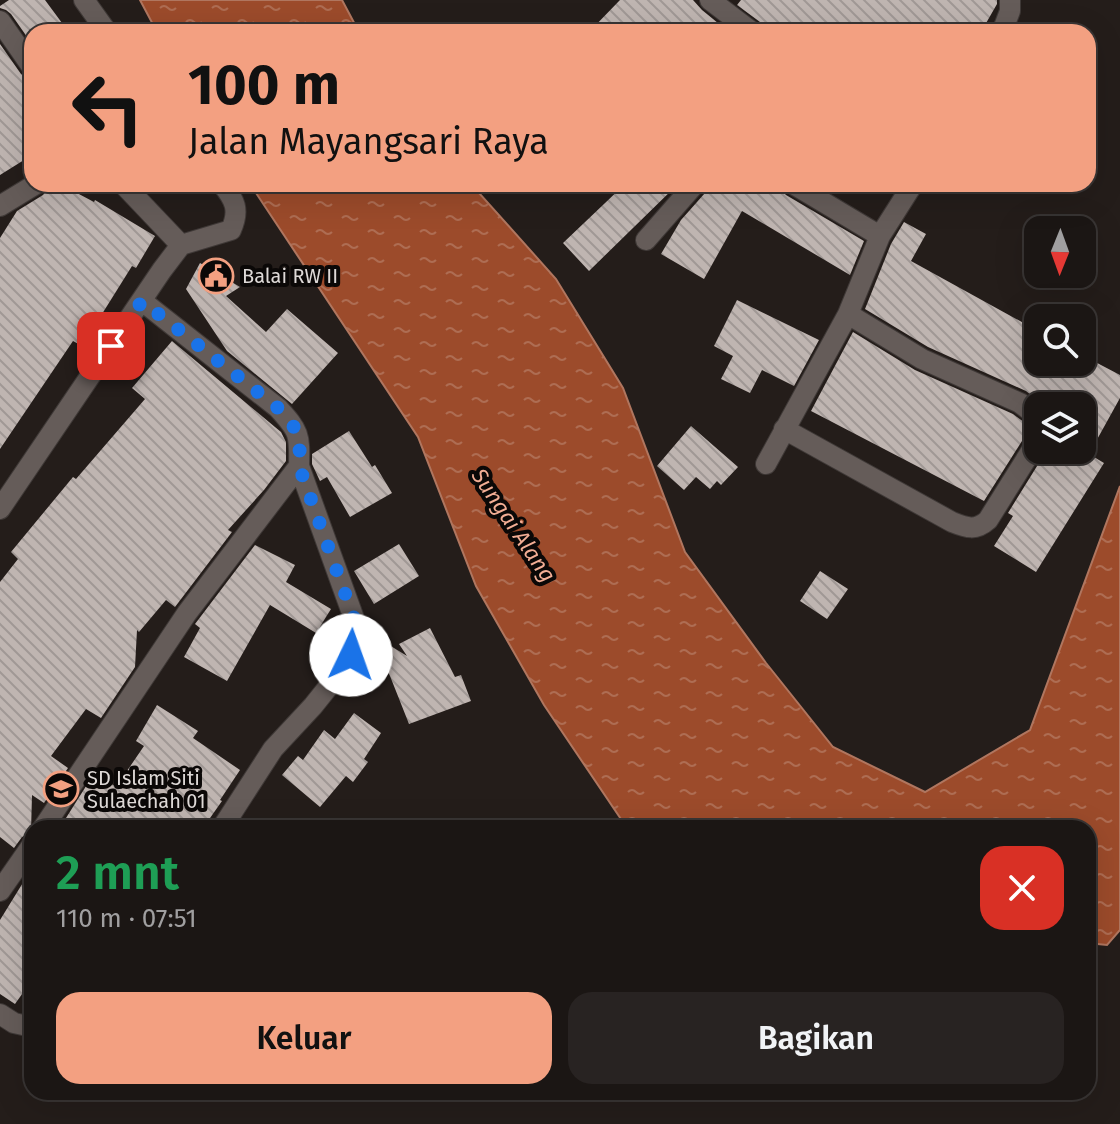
<!DOCTYPE html>
<html lang="id">
<meta charset="utf-8">
<style>
body{margin:0;font-family:"Fira Sans",sans-serif;background:#282322;color:#f1f3f6;height:100vh;display:flex;flex-direction:column;font-size:30px;white-space:nowrap}
*{box-sizing:border-box;margin:0}
p{font-size:26px;color:#a09fa0}
.icon{flex:none;width:44px;height:44px;fill:none;stroke:currentColor;stroke-width:2;stroke-linecap:round;stroke-linejoin:round}
.map{position:relative;flex:1;overflow:hidden}
.details{position:absolute;left:24px;top:820px;width:1072px;height:280px;display:flex;flex-direction:column;background:#1b1614;border-radius:24px;box-shadow:0 8px 32px #0002,0 0 0 2px #393534}
.details>*{flex:none}
.banner{position:absolute;left:24px;top:24px;width:1072px;height:168px;border-radius:24px;box-shadow:0 8px 32px #0002,0 0 0 2px #393534;background:#f3a081;color:#111;overflow:hidden}
.needle{width:52px;rotate:181deg}
.buttons{position:absolute;left:1024px;top:216px;display:grid;gap:16px}
.buttons a{display:grid;place-items:center;width:72px;height:72px;border-radius:16px;background:#1b1614;box-shadow:0 8px 32px #0002,0 0 0 2px #393534;font-size:40px}
.pin{position:absolute;display:grid;place-items:center;width:68px;height:68px;color:#fff;margin:-34px;border-radius:16px;box-shadow:0 4px 12px #0006}
.me{position:absolute;width:88px;margin:-44px;rotate:3deg;stroke-linejoin:round;filter:drop-shadow(0 0 6px #0008)}
.turn{display:flex;align-items:center;gap:28px;height:168px;padding:0 32px;font-size:36px}
.turn .icon{width:104px;height:104px;stroke-width:2.5}
.turn b{display:block;font-size:56px;line-height:68px}
.round{display:grid;place-items:center;flex:none;width:84px;height:84px;border-radius:24px;background:#282322}
.headline{display:flex;align-items:center;justify-content:space-between;height:136px;padding:0 32px}
h1{font-size:48px;font-weight:600;line-height:60px;color:#1e9e55}
.primary-button{display:flex;gap:16px;margin-top:auto;padding:16px 32px}
.primary-button a{flex:1;height:92px;border-radius:24px;background:#f3a081;color:#111;font-size:32px;font-weight:600;line-height:92px;text-align:center}
.primary-button a+a{background:#282322;color:#f1f3f6}
.map>svg:first-child{display:block}
.water{fill:url(#water-ripples);stroke:#b0765f;stroke-width:2}
.building{fill:url(#building-back-hatch)}
.lines{fill:none;stroke-linecap:round;stroke-linejoin:round}
.minor-casing{stroke:#3f3937;stroke-width:22}
.minor{stroke:#655c59;stroke-width:20}
.route{stroke:#1a73e8;stroke-width:14;stroke-dasharray:0 25.2}
.labels{text-anchor:middle;stroke-width:8;stroke-linejoin:round;paint-order:stroke}
.poi-label{font-size:20px;fill:#ded9d7;stroke:#0b0807;text-anchor:start}
.water-label{font-size:22px;font-style:italic;fill:#f3ae95;stroke:#0b0807}
</style>
<div class="map">
<svg width="1120" height="1124" viewBox="0 0 1120 1124">
<defs>
<pattern id="water-ripples" width="26" height="14" patternUnits="userSpaceOnUse" patternTransform="scale(2)"><rect width="26" height="14" fill="#9c4b2b"/><path d="M2 4q2-2 4 0t4 0M15 11q2-2 4 0t4 0" fill="none" stroke="#ae6d53"/></pattern>
<pattern id="building-back-hatch" width="6" height="6" patternUnits="userSpaceOnUse" patternTransform="scale(2)"><rect width="6" height="6" fill="#bfb5b1"/><path d="M-1 5l2 2M0 0l6 6M5-1l2 2" fill="none" stroke="#a09895"/></pattern>
</defs>
<rect width="100%" height="100%" fill="#241d1a"/>
<path class="water" d="M 140,0 L 342,0 L 359,32 L 157,32 Z
M 250,184 L 471,184 L 556,279 L 623,388 L 685,552 L 766,663 L 833,747 L 925,792 L 1030,730 L 1120,486 L 1120,930 L 1107,945 L 1088,943 L 1088,828 L 627,828 L 544,705 L 476,586 L 418,437 Z"/>
<path class="building" d="M 9,0 L 45,0 L 62,23 L 49,32 L 32,32 L 32,44 L 11,14 L 6,10 L 0,8 L 0,6 Z
M 620,0 L 693,0 L 702,10 L 729,32 L 589,32 Z
M 741,0 L 997,0 L 997,4 L 981,32 L 765,32 L 760,22 L 737,5 Z
M 0,44 L 21,74 L 26,78 L 32,80 L 32,155 L 0,175 Z
M 49,184 L 60,184 L 94,202 L 95,200 L 155,236 L 136,268 L 132,266 L 82,346 L 73,341 L 0,449 L 0,238 L 17,211 L 43,195 L 48,189 Z
M 625,184 L 678,184 L 589,271 L 563,243 Z
M 708,184 L 780,184 L 782,191 L 786,195 L 864,241 L 850,275 L 742,211 L 704,279 L 661,254 L 681,220 L 705,193 Z
M 904,222 L 926,234 L 911,261 L 1038,331 L 1038,362 L 1082,362 L 1082,355 L 1120,375 L 1120,398 L 1089,454 L 1104,463 L 1036,572 L 994,546 L 1013,516 L 1008,513 L 1047,450 L 1082,450 L 1082,406 L 1045,406 L 1026,391 L 928,347 L 865,309 L 891,244 Z
M 200,263 L 240,287 L 226,296 L 266,332 L 287,309 L 338,353 L 292,404 L 227,351 L 186,289 Z
M 737,300 L 819,340 L 794,386 L 762,370 L 750,393 L 721,379 L 733,356 L 714,346 Z
M 853,332 L 915,370 L 1013,414 L 1032,428 L 1027,433 L 984,501 L 811,411 Z
M 172,341 L 281,432 L 286,442 L 286,461 L 264,490 L 228,530 L 232,532 L 175,607 L 166,600 L 139,632 L 137,630 L 135,667 L 101,718 L 86,709 L 51,756 L 68,768 L 44,803 L 32,795 L 31,832 L 22,837 L 14,848 L 0,837 L 0,582 L 18,559 L 11,552 L 73,477 L 76,479 L 145,399 L 132,388 Z
M 691,426 L 738,467 L 721,485 L 717,481 L 710,489 L 696,477 L 684,490 L 657,466 Z
M 349,431 L 372,467 L 375,465 L 392,493 L 350,517 L 327,477 L 320,481 L 312,464 L 312,454 Z
M 399,544 L 419,576 L 374,604 L 354,571 Z
M 255,545 L 295,565 L 286,582 L 331,609 L 316,633 L 270,605 L 227,681 L 184,657 L 200,628 L 195,624 Z
M 820,571 L 848,589 L 827,619 L 800,601 Z
M 430,628 L 455,677 L 461,675 L 471,701 L 409,724 L 390,676 L 368,632 L 407,656 L 399,644 Z
M 157,705 L 198,731 L 193,738 L 240,770 L 220,800 L 222,801 L 203,828 L 81,828 L 66,818 L 88,783 L 93,787 L 100,776 L 116,787 L 144,746 L 136,741 Z
M 354,713 L 381,733 L 364,759 L 368,762 L 353,782 L 346,776 L 320,807 L 282,775 L 298,756 L 303,760 L 324,730 L 335,739 Z
M 32,868 L 32,980 L 15,1004 L 0,994 L 0,920 Z"/>
<g class="lines">
<g class="minor-casing">
<path id="minor" d="M 84,0 L 107,32
M 710,0 L 752,32
M 0,21 L 32,67
M 1002,32 L 1010,11 L 1010,0
M 123,184 L 181,245
M 793,184 L 880,236
M 0,206 L 36,184
M 646,240 L 695,184
M 181,245 L 231,230 C 240,210 235,200 222,184
M 142,301 L 278,408 C 299,431 300,434 299,466 L 356,624 L 351,655 L 341,671 L 313,706 L 273,749 L 222,828
M 848,314 L 922,359 L 1020,403 L 1038,417
M 784,429 L 952,522 C 967,528 976,531 988,520 L 1038,440
M 766,464 L 848,314 L 880,236 L 913,184
M 0,509 L 162,270 L 181,245
M 43,828 L 187,613 L 299,466
M 0,891 L 32,845
M 0,1014 L 14,1023 L 32,1027"/>
</g>
<use href="#minor" class="minor"/>
</g>
<g class="lines">
<path class="route" d="M 111,346 L 142,301 L 278,408 C 299,431 301,434 299,466 L 356,624 L 351,655"/>
</g>
<defs>
<g id="civic-ring" transform="scale(1.8)"><circle r="9.5" fill="#0b0807" stroke="#f3a081" stroke-width="1.5"/><path d="M-.6-6.5H3V-4.5H.6V-3L4-1V1h2V6H-6V1h2V-1L-.6-3ZM-1.2 2.5V6h2.4V2.5Z" fill="#f3a081"/></g>
<g id="school-ring" transform="scale(1.8)"><circle r="9.5" fill="#0b0807" stroke="#f3a081" stroke-width="1.5"/><path d="M0-5L7-2L0 1L-7-2ZM-4 1L0 2.5L4 1V4Q0 6-4 4Z" fill="#f3a081"/></g>
</defs>
<g fill-rule="evenodd">
<use href="#civic-ring" x="216" y="276"/>
<use href="#school-ring" x="61" y="789"/>
</g>
<g class="labels">
<g class="poi-label">
<text x="242" y="283">Balai RW II</text>
<text x="87" y="785">SD Islam Siti<tspan x="87" dy="23">Sulaechah 01</tspan></text>
</g>
<g class="water-label">
<text transform="translate(514 525) rotate(56)" y="8">Sungai Alang</text>
</g>
</g>
</svg>
<div class="buttons">
<a><svg class="needle" viewBox="-14 -14 28 28"><path d="M0-13l5 13h-10z" fill="#e53935"/><path d="M0 13l5-13h-10z" fill="#a09fa0"/></svg></a>
<a><svg class="icon" aria-label="search" viewBox="0 0 24 24"><circle cx="10" cy="10" r="6"/><path d="M15 15l6 6"/></svg></a>
<a><svg class="icon" aria-label="layers" viewBox="0 0 24 24"><path d="M12 4l9 5-9 5-9-5zM3 14l9 5 9-5"/></svg></a>
</div>
<div class="pin" style="left:111px;top:346px;background:#d93025"><svg class="icon" aria-label="arrive" viewBox="0 0 24 24"><path d="M6 21V4h12l-3 4 3 4H6"/></svg></div>
<svg class="me" style="left:351px;top:655px" viewBox="-20 -20 40 40"><circle r="19" fill="#fff"/><path d="M0-13L10 11 0 6-10 11z" fill="#1a73e8"/></svg>
<div class="banner">
<div class="turn"><svg class="icon" aria-label="left" viewBox="0 0 24 24"><path d="M17 20v-9H6M10 6l-5 5 5 5"/></svg><div><b>100 m</b>Jalan Mayangsari Raya</div></div>
</div>
<section class="details">
<div class="headline"><div><h1>2 mnt</h1><p>110 m · 07:51</p></div><a class="round" style="background:#d93025;color:#fff"><svg class="icon" aria-label="close" viewBox="0 0 24 24"><path d="M6 6l12 12M18 6L6 18"/></svg></a></div>
<div class="primary-button"><a>Keluar</a><a>Bagikan</a></div>
</section>
</div>
